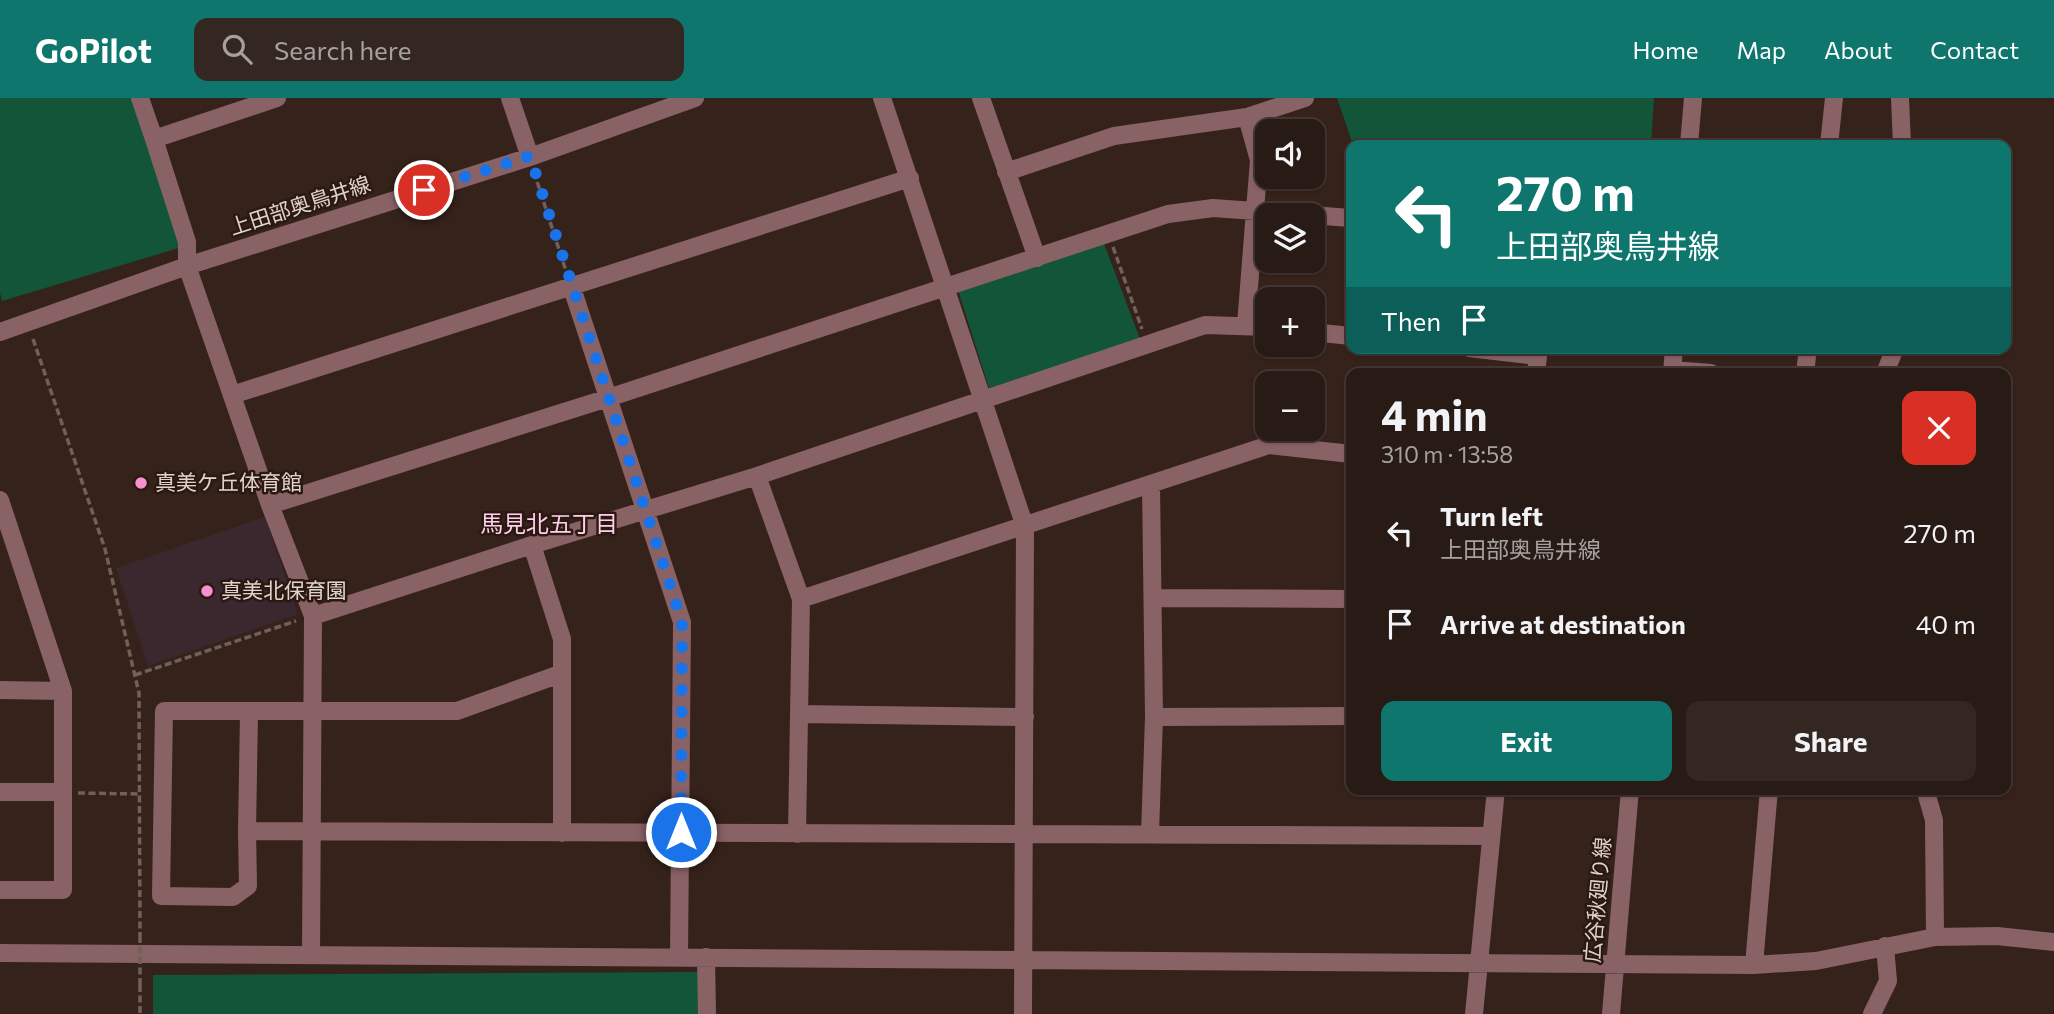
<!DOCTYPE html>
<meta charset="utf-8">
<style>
body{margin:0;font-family:Commissioner,"Noto Sans JP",sans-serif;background:#342722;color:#f1f3f6;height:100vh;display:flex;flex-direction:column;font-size:26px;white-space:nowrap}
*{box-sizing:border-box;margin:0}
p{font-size:23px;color:#a5a1a0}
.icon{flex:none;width:38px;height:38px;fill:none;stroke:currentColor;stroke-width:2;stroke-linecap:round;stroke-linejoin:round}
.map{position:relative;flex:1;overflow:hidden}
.sheet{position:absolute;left:1346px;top:270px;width:665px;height:427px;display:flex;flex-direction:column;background:#281a14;border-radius:14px;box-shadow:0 2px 5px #0004,0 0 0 2px #443834}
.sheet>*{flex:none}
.top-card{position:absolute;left:1346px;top:42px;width:665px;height:214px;border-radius:14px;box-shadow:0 2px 5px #0004,0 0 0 2px #443834;background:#0f766e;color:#fff;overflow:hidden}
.fabs{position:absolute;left:1255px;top:21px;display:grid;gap:14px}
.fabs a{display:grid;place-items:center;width:70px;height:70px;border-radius:14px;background:#281a14;box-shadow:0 2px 5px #0004,0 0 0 2px #443834;font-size:35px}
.pin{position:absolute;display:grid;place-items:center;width:60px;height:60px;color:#fff;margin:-30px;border:4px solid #fff;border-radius:50%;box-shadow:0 2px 7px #0007}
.me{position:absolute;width:77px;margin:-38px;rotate:0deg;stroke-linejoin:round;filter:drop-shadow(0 0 5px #0008)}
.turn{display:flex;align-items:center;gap:24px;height:147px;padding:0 35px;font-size:32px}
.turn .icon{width:91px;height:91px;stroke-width:2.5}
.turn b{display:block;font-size:49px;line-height:60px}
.then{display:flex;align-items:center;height:66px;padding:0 35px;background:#0003;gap:14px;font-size:26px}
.round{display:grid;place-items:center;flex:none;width:74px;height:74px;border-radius:14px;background:#342722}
.head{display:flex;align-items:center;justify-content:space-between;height:119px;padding:0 35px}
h1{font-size:42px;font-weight:700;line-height:52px}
.action{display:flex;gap:14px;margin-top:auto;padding:14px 35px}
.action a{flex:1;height:80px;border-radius:14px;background:#0f766e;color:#fff;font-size:28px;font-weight:700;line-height:80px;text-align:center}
.action a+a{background:#342722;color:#f1f3f6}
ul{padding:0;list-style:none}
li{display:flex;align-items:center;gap:21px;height:91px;padding:0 35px}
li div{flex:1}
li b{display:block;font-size:26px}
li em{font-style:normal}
header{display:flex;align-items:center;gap:42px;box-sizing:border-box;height:98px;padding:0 35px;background:#0f766e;color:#fff}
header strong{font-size:33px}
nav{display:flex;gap:38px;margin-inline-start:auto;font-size:24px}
.search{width:490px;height:63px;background:#342722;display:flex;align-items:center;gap:18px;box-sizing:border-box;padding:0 24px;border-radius:14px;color:#a5a1a0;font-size:26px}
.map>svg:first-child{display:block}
.education{fill:#3b282f}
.green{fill:#125538}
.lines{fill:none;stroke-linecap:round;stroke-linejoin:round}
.path{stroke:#71605a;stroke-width:3.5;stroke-dasharray:7 3.5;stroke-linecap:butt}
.minor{stroke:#896266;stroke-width:18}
.path-bridge{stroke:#71605a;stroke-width:3.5;stroke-dasharray:7 3.5;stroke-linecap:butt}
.route{stroke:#1a73e8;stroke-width:12;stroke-dasharray:0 21.6}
.poi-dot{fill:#f690d0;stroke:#2a1811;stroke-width:2.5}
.labels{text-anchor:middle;stroke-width:5;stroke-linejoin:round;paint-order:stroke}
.street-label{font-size:21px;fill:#e0d3ce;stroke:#2a1811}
.poi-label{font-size:21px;fill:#e0d3ce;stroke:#2a1811;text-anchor:start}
.neighbourhood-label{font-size:23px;fill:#fdd0ea;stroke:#2a1811}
</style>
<header>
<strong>GoPilot</strong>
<div class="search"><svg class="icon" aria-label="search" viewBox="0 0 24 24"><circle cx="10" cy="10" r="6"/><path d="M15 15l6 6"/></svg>Search here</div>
<nav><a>Home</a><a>Map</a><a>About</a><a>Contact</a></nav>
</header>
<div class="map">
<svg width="2054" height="916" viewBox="0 0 2054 916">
<rect width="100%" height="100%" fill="#35221b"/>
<path class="education" d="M 265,419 L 298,516 L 148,568 L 116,470 Z"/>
<path class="green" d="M 0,0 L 134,0 L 182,149 L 2,203 L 0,195 Z
M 1337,0 L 1654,0 L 1651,47 L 1353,47 Z
M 1103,143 L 1140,241 L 989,290 L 958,192 Z
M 699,874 L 699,916 L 153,916 L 153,877 Z"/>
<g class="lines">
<path class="path" d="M 534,74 L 566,173
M 1113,149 L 1142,231
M 33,241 L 105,451 L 139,595 L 140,838
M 135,577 L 296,523
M 78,695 L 139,696
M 140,887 L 140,916"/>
<path class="minor" d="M 140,0 L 154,41
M 277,0 L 154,41 L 187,144 L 187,168 L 270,407 L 313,518 L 311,857
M 510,0 L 530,59
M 882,0 L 1025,429 L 1023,916
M 981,0 L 1037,160
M 1900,0 L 1902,47
M 1689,47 L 1693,0
M 1829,47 L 1834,0
M 1006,74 L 1114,38 L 1247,19 L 1305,0
M 571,187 L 682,524 L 679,859
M 1246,227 L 1259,62 L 1247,19
M 0,234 L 187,168 L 530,59 L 695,0
M 1312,234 L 1351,238
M 1469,250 L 1538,258
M 1672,272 L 1711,275
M 1536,275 L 1539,250
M 1672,275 L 1674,250
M 1805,275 L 1808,250
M 1885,275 L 1895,250
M 232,297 L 910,80
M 757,378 L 801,501 L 797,736
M 0,402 L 63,593 L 63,792 L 0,792
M 270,407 L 608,300 L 1168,116 L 1213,110 L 1351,120
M 532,447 L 562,541 L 562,735
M 1153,500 L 1351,501
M 801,501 L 1269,347 L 1351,356
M 313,518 L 532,447 L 757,378 L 1205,227 L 1267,229
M 560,576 L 457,613 L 164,613 L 161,798 L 233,799 L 248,788 L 247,733 L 1491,738
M 0,592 L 63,593
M 799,616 L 1025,619
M 1154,619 L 1351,618
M 1925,691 L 1934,722 L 1935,839
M 0,694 L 63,694
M 247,733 L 249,615
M 1150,736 L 1154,619 L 1151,386
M 0,855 L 1754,867 L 1816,863 L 1935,839 L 1997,838 L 2054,844
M 706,859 L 707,916
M 1754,867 L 1769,691
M 1474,916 L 1496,691
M 1611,916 L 1630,691
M 1872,916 L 1888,883 L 1885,848"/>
<path class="path-bridge" d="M 140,887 L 140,838"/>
</g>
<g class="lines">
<path class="route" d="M 424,92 L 530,58 L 682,524 L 681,734"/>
</g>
<g class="poi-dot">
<circle cx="141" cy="385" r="7"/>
<circle cx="207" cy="493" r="7"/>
</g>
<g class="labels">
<g class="street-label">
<text transform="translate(300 108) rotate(-18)" y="7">上田部奥鳥井線</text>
<text transform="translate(1598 802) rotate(-85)" y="7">広谷秋廻り線</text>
</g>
<g class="poi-label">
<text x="155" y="392">真美ケ丘体育館</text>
<text x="221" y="500">真美北保育園</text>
</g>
<g class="neighbourhood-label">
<text x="549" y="434">馬見北五丁目</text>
</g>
</g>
</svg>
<div class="fabs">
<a><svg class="icon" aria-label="sound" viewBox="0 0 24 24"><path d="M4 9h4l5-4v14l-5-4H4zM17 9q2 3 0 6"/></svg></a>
<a><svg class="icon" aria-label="layers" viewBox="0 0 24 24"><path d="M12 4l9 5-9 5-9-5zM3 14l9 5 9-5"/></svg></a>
<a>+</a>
<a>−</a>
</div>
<div class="pin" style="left:424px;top:92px;background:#d93025"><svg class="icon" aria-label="arrive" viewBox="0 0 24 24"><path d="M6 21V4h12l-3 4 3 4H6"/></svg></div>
<svg class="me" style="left:681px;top:734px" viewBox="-20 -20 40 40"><circle r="17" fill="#1a73e8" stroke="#fff" stroke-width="3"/><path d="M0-11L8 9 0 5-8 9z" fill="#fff"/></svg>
<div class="top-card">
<div class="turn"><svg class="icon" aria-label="left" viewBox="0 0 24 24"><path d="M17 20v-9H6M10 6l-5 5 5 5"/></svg><div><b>270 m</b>上田部奥鳥井線</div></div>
<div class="then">Then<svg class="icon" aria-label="arrive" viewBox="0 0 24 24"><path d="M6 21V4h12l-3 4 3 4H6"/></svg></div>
</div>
<section class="sheet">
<div class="head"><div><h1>4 min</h1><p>310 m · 13:58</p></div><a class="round" style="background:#d93025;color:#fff"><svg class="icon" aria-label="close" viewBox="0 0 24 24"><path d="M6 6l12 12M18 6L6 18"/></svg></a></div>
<ul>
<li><svg class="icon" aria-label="left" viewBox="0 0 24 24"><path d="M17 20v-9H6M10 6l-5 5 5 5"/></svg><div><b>Turn left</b><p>上田部奥鳥井線</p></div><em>270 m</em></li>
<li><svg class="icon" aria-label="arrive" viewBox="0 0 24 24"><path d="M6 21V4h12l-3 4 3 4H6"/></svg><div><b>Arrive at destination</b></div><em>40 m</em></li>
</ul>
<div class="action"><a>Exit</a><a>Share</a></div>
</section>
</div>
